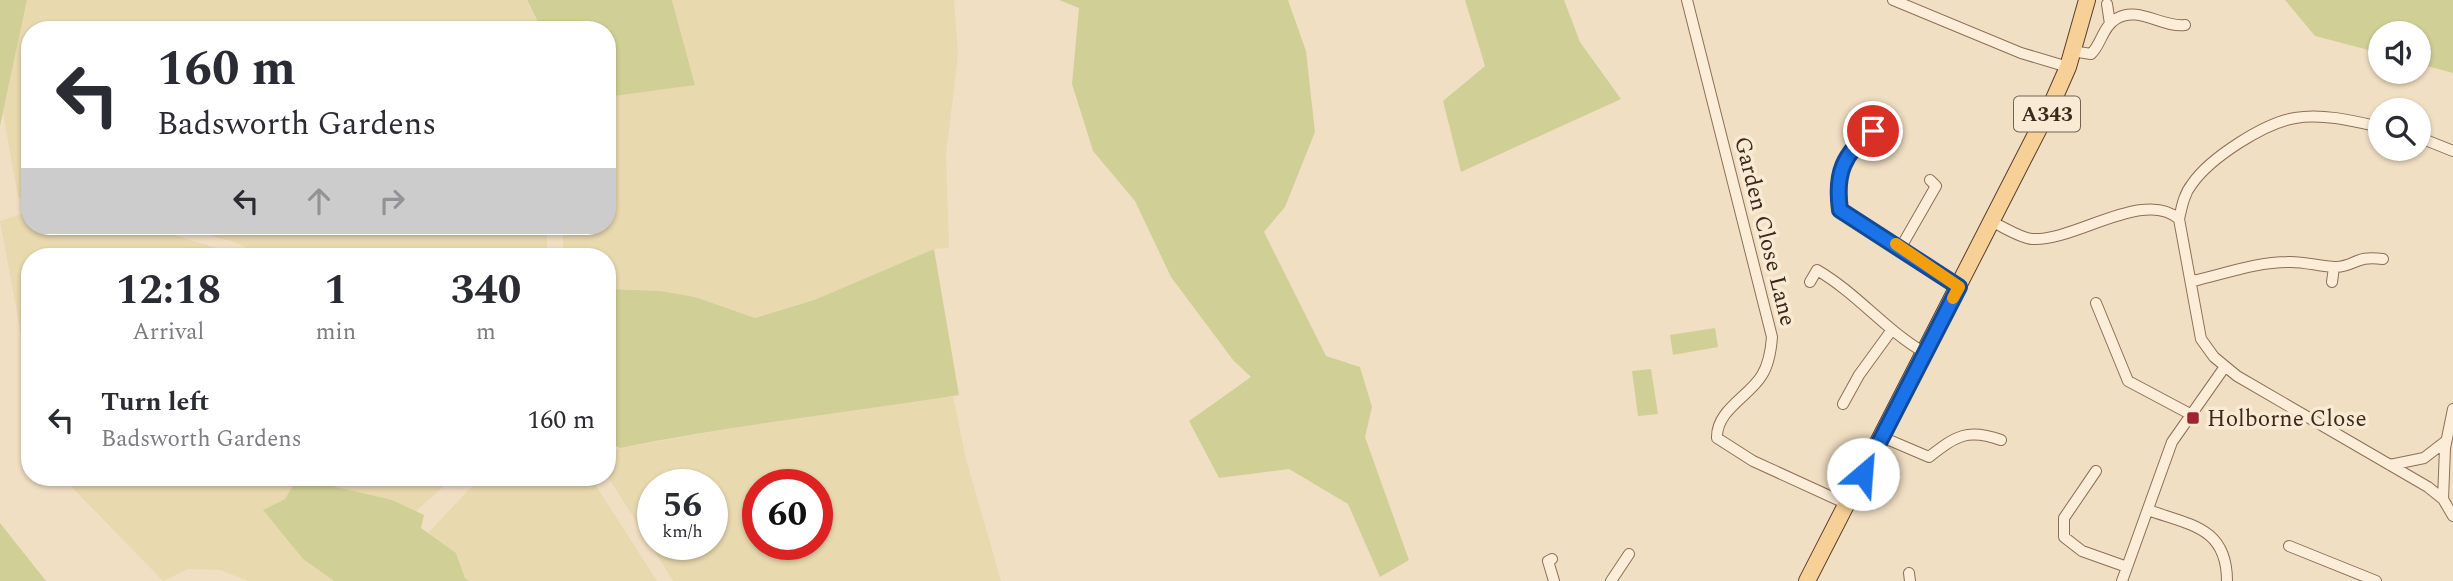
<!DOCTYPE html>
<style>
body{margin:0;font-family:Spectral,serif;background:#f2f2f3;color:#2b2b33;height:100vh;display:flex;flex-direction:column;font-size:26px;white-space:nowrap}
*{box-sizing:border-box;margin:0}
p{font-size:23px;color:#7c7c81}
.icon{flex:none;width:38px;height:38px;fill:none;stroke:currentColor;stroke-width:2;stroke-linecap:round;stroke-linejoin:round}
.map{position:relative;flex:1;overflow:hidden}
.side{position:absolute;left:21px;top:248px;width:595px;height:238px;display:flex;flex-direction:column;background:#fff;border-radius:28px;box-shadow:0 2px 5px #0004}
.side>*{flex:none}
.banner{position:absolute;left:21px;top:21px;width:595px;height:214px;border-radius:28px;box-shadow:0 2px 5px #0004;background:#fff;color:#2b2b33;overflow:hidden}
.fabs{position:absolute;left:2368px;top:21px;display:grid;gap:14px}
.fabs a{display:grid;place-items:center;width:63px;height:63px;border-radius:50%;background:#fff;box-shadow:0 2px 5px #0004;font-size:35px}
.speed{position:absolute;left:637px;top:469px;display:flex;gap:14px;font-size:35px;font-weight:700;text-align:center}
.speed>*{display:grid;place-content:center;width:91px;height:91px;border-radius:50%;background:#fff;box-shadow:0 2px 5px #0004;line-height:1}
.speed small{font-size:18px;font-weight:400}
.speed .limit{border:10px solid #d22;background:#fff;color:#111}
.pin{position:absolute;display:grid;place-items:center;width:60px;height:60px;color:#fff;margin:-30px;border:4px solid #fff;border-radius:50%;box-shadow:0 2px 7px #0007}
.me{position:absolute;width:77px;margin:-38px;rotate:27deg;stroke-linejoin:round;filter:drop-shadow(0 0 5px #0008)}
.turn{display:flex;align-items:center;gap:24px;height:147px;padding:0 21px;font-size:32px}
.turn .icon{width:91px;height:91px;stroke-width:2.5}
.turn b{display:block;font-size:49px;line-height:60px}
.lanes{display:flex;align-items:center;height:66px;padding:0 21px;background:#0003;justify-content:center;gap:35px;direction:ltr}
.lanes .off{opacity:.35}
.eta{display:flex;justify-content:space-evenly;align-items:center;height:119px;text-align:center}
.eta b{font-size:42px;font-weight:700;line-height:49px}
ul{padding:0;list-style:none}
li{display:flex;align-items:center;gap:21px;height:105px;padding:0 21px}
li div{flex:1}
li b{display:block;font-size:26px}
li em{font-style:normal}
.map>svg:first-child{display:block}
.farmland{fill:#e8d9af;fill-rule:evenodd}
.green{fill:#d0d096}
.lines{fill:none;stroke-linecap:round;stroke-linejoin:round}
.street-casing{stroke:#8d6f58;stroke-width:12}
.primary-casing{stroke:#5b3d2d;stroke-width:18}
.street{stroke:#fbedd7;stroke-width:10}
.primary{stroke:#f7d098;stroke-width:16}
.route-casing{stroke:#114b97;stroke-width:18}
.route{stroke:#1a73e8;stroke-width:12}
.slow{stroke:#f59e0b;stroke-width:12}
.poi-dot{fill:#a12331;stroke:#f8ead3;stroke-width:2.5}
.labels{text-anchor:middle;stroke-width:7;stroke-linejoin:round;paint-order:stroke}
.shield{fill:#f8ead3;stroke:#746354;stroke-width:2}
.shield-label{font-size:21px;font-weight:bold;fill:#3c291d}
.street-label{font-size:23px;fill:#3c291d;stroke:#f8ead3}
.poi-label{font-size:23px;fill:#3c291d;stroke:#f8ead3;text-anchor:start}
</style>
<div class="map">
<svg width="2453" height="581" viewBox="0 0 2453 581">
<rect width="100%" height="100%" fill="#f1dfc3"/>
<path class="farmland" d="M 27,0 L 526,0 L 542,30 L 30,30 L 30,195 L 18,198 L 3,112 Z
M 672,0 L 954,0 L 958,55 L 946,155 L 949,248 L 934,249 L 814,300 L 754,318 L 695,297 L 661,291 L 607,289 L 607,257 L 563,257 L 563,226 L 607,226 L 607,97 L 695,84 Z
M 30,211 L 30,226 L 144,226 L 246,257 L 30,257 L 30,383 L 0,221 Z
M 175,226 L 547,226 L 547,257 L 270,257 L 231,241 Z
M 953,396 L 966,459 L 1001,581 L 673,581 L 607,475 L 607,457 L 620,448 L 829,411 ZM 653,485 L 712,485 L 712,544 L 653,544 ZM 758,485 L 817,485 L 817,544 L 758,544 Z
M 63,478 L 453,478 L 415,512 L 392,500 L 285,499 L 264,510 L 303,559 L 334,581 L 248,581 L 220,570 L 188,569 L 163,581 Z
M 480,478 L 591,478 L 657,581 L 469,581 L 465,578 L 456,553 L 428,533 Z"/>
<path class="green" d="M 0,0 L 27,0 L 0,126 Z
M 527,0 L 672,0 L 695,85 L 607,97 L 607,30 L 542,30 Z
M 1059,0 L 1288,0 L 1306,51 L 1315,132 L 1285,207 L 1264,232 L 1326,356 L 1360,367 L 1372,407 L 1365,437 L 1409,560 L 1380,577 L 1348,504 L 1289,469 L 1219,478 L 1189,421 L 1251,377 L 1233,360 L 1171,277 L 1135,201 L 1093,151 L 1072,84 L 1079,8 Z
M 1465,0 L 1564,0 L 1580,42 L 1621,99 L 1461,172 L 1443,101 L 1485,66 Z
M 2285,0 L 2453,0 L 2453,73 L 2419,64 L 2418,33 L 2380,33 L 2380,53 L 2315,36 Z
M 934,249 L 959,395 C 845,413 732,425 620,448 L 607,441 L 607,289 L 661,291 L 695,297 L 755,318 L 814,300 Z
M 1715,328 L 1718,347 L 1673,355 L 1670,335 Z
M 1651,369 L 1658,414 L 1638,416 L 1632,371 Z
M 295,483 L 323,484 L 392,500 L 424,515 L 421,528 L 456,553 L 465,578 L 469,581 L 334,581 L 303,559 L 263,510 L 285,499 Z
M 0,523 L 46,581 L 0,581 Z"/>
<g class="lines">
<g class="street-casing">
<path id="street" d="M 1687,0 L 1772,337 C 1771,350 1769,364 1762,375 C 1750,396 1716,410 1717,438 L 1753,461 L 1847,504
M 1893,0 L 2021,53 L 2068,67
M 2107,4 L 2110,24
M 2072,51 L 2091,54 C 2101,45 2103,26 2116,19 C 2138,5 2162,28 2185,25
M 1873,131 C 1843,153 1835,174 1840,210 L 1959,287
M 2418,137 L 2453,151
M 2179,219 C 2182,206 2184,194 2192,184 C 2210,158 2264,123 2295,118 C 2322,113 2354,121 2380,127
M 1992,222 C 2004,227 2020,238 2032,239 C 2074,242 2144,188 2179,219 L 2201,339 L 2214,357 L 2237,376 L 2428,487 L 2443,499 L 2453,516
M 1901,247 L 1936,186 L 1930,180
M 2193,281 C 2224,274 2256,262 2288,262 C 2304,261 2320,267 2336,267 C 2356,266 2355,255 2383,259
M 1810,282 L 1817,270 C 1858,294 1885,330 1925,353
M 2332,282 L 2334,267
M 2096,303 L 2128,381 L 2190,414
M 1843,404 L 1859,375 L 1891,331
M 1882,437 L 1929,457 C 1956,436 1967,428 2001,440
M 2390,465 L 2424,458 L 2446,441
M 2096,471 L 2064,518 L 2064,537 L 2082,551 L 2127,567
M 2443,499 L 2445,448 L 2453,409
M 2148,510 C 2190,525 2227,527 2227,581
M 2289,546 L 2376,581
M 1552,559 L 1548,561 L 1554,581
M 1909,573 L 1910,581
M 1611,581 L 1629,554
M 2122,581 L 2172,442 L 2224,368"/>
</g>
<g class="primary-casing">
<path id="primary" d="M 1807,581 L 2053,101 L 2068,67 L 2087,0"/>
</g>
<use href="#street" class="street"/>
<use href="#primary" class="primary"/>
</g>
<g class="lines">
<g class="route-casing">
<path id="route" d="M 1863,474 L 1959,287 L 1840,210 C 1835,174 1843,153 1873,131"/>
</g>
<use href="#route" class="route"/>
<path class="slow" d="M 1896,244 L 1959,287 L 1953,298"/>
</g>
<rect class="poi-dot" x="2186" y="411" width="14" height="14" rx="3.5"/>
<g class="labels">
<rect class="shield" x="2014" y="96.5" width="66" height="35" rx="5"/>
<g class="shield-label">
<text x="2047" y="121">A343</text>
</g>
<g class="street-label">
<text transform="translate(1766 231) rotate(76)" y="8">Garden Close Lane</text>
</g>
<g class="poi-label">
<text x="2207" y="426">Holborne Close</text>
</g>
</g>
</svg>
<div class="fabs">
<a><svg class="icon" aria-label="sound" viewBox="0 0 24 24"><path d="M4 9h4l5-4v14l-5-4H4zM17 9q2 3 0 6"/></svg></a>
<a><svg class="icon" aria-label="search" viewBox="0 0 24 24"><circle cx="10" cy="10" r="6"/><path d="M15 15l6 6"/></svg></a>
</div>
<div class="speed"><div>56<small>km/h</small></div><div class="limit">60</div></div>
<div class="pin" style="left:1873px;top:131px;background:#d93025"><svg class="icon" aria-label="arrive" viewBox="0 0 24 24"><path d="M6 21V4h12l-3 4 3 4H6"/></svg></div>
<svg class="me" style="left:1863px;top:474px" viewBox="-20 -20 40 40"><circle r="19" fill="#fff"/><path d="M0-13L10 11 0 6-10 11z" fill="#1a73e8"/></svg>
<div class="banner">
<div class="turn"><svg class="icon" aria-label="left" viewBox="0 0 24 24"><path d="M17 20v-9H6M10 6l-5 5 5 5"/></svg><div><b>160 m</b>Badsworth Gardens</div></div>
<div class="lanes"><svg class="icon" aria-label="left" viewBox="0 0 24 24"><path d="M17 20v-9H6M10 6l-5 5 5 5"/></svg><svg class="icon off" aria-label="ahead" viewBox="0 0 24 24"><path d="M12 20V5M6 11l6-6 6 6"/></svg><svg class="icon off" aria-label="right" viewBox="0 0 24 24"><path d="M7 20v-9h11M14 6l5 5-5 5"/></svg></div>
</div>
<section class="side">
<div class="eta">
<div><b>12:18</b><p>Arrival</p></div>
<div><b>1</b><p>min</p></div>
<div><b>340</b><p>m</p></div>
</div>
<ul>
<li><svg class="icon" aria-label="left" viewBox="0 0 24 24"><path d="M17 20v-9H6M10 6l-5 5 5 5"/></svg><div><b>Turn left</b><p>Badsworth Gardens</p></div><em>160 m</em></li>
</ul>
</section>
</div>
